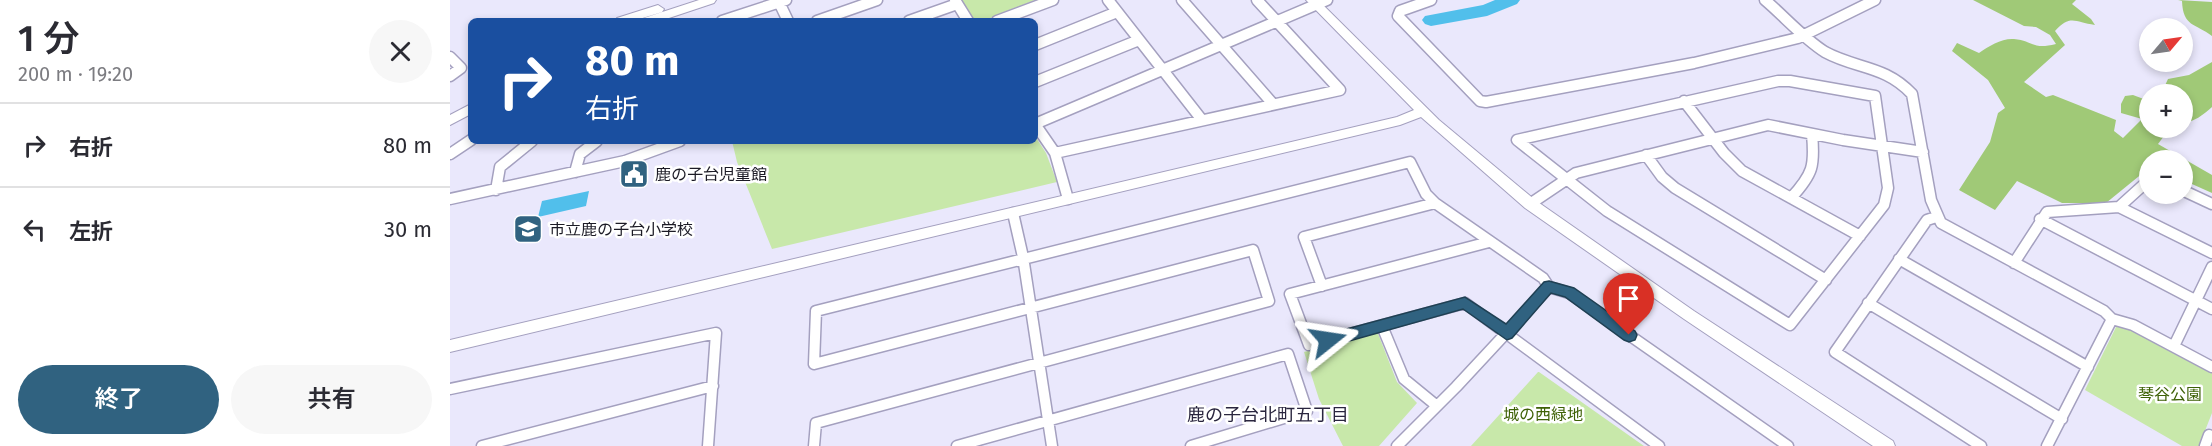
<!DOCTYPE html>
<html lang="ja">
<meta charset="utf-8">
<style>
body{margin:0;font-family:"Fira Sans","Noto Sans JP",sans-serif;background:#f7f7f7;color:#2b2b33;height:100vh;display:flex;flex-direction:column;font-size:22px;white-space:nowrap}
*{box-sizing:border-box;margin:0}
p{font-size:20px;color:#7c7c81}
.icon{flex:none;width:33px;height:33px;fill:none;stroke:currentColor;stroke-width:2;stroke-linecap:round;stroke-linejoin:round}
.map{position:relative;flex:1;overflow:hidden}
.drawer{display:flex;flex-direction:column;background:#fff;width:450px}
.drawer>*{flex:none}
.top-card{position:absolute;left:18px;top:18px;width:570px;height:126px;border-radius:9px;box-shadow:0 3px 9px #0003;background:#1a4fa0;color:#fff;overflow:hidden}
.needle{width:39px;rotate:61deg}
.buttons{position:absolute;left:1689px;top:18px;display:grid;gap:12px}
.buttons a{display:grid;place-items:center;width:54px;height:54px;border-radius:50%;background:#fff;box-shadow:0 3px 9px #0003;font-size:30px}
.pin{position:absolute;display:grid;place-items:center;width:51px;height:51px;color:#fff;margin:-62px -26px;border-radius:50% 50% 50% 0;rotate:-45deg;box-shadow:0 0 6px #0007}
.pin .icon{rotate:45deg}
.me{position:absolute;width:66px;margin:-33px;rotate:75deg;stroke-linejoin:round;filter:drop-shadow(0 0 4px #0008)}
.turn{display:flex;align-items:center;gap:21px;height:126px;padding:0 18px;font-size:27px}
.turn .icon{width:78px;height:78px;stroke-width:2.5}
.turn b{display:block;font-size:42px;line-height:51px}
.round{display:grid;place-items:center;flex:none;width:63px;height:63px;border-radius:32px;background:#f7f7f7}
.overview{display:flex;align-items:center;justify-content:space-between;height:102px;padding:0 18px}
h1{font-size:36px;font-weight:600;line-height:45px}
.button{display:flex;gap:12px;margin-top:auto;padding:12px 18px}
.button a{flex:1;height:69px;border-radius:36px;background:#306280;color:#fff;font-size:24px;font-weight:600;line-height:69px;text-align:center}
.button a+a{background:#f7f7f7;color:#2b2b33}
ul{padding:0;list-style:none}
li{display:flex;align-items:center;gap:18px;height:84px;padding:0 18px;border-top:2px solid #e1e1e2}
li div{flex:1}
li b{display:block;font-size:22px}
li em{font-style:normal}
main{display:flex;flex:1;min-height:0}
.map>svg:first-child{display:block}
.green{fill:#c8e8aa}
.forest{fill:#a0c977}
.water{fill:#51bfeb}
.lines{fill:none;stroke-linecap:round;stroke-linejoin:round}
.river{fill:#51bfeb;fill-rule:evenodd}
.minor-casing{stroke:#a4a0bf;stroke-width:13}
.tertiary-casing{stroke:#a4a0bf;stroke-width:2}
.minor{stroke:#fff;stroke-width:10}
.tertiary{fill:#fff;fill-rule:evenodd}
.route{fill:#306280;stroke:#1f4053;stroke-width:1.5}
.labels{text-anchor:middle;stroke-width:5;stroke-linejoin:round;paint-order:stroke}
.poi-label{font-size:16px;fill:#1c1b26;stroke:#fff;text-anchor:start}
.park-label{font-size:16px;fill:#3e6106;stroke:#fff}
.neighbourhood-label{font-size:18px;fill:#2a263f;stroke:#fff}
</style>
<main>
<section class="drawer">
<div class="overview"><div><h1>1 分</h1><p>200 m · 19:20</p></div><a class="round"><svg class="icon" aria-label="close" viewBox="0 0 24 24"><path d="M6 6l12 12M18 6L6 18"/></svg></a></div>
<ul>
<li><svg class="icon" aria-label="right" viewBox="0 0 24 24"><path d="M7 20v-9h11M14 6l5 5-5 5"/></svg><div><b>右折</b></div><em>80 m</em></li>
<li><svg class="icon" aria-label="left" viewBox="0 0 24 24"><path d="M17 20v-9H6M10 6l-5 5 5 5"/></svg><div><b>左折</b></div><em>30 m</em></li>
</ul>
<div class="button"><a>終了</a><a>共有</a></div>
</section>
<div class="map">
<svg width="1762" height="446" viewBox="0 0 1762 446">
<rect width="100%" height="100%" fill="#eae8fc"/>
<path class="green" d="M 509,0 L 585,0 L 533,21 L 524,21 Z
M 585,136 L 596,153 L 607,182 L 322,249 L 287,162 L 282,141 L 585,141 Z
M 1669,321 L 1762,372 L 1762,413 L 1749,446 L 1732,446 L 1635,390 Z
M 927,331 L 947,382 L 967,403 L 929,446 L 893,446 L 869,399 L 854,352 Z
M 1088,372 L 1089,372 L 1194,446 L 1021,446 Z"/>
<path class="forest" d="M 1523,0 L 1626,0 L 1622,4 L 1641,19 L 1645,25 C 1625,22 1620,14 1605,31 L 1615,45 L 1574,82 L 1596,97 L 1603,95 L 1666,120 L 1664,131 L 1673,138 L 1692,119 L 1671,113 L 1671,104 L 1675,96 L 1683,95 L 1699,101 L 1700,128 L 1720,128 L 1708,144 L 1762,175 L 1762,193 L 1733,180 L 1732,160 L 1700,160 L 1699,168 L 1656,203 L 1612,203 L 1567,181 L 1545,210 L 1509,190 L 1540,142 L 1548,113 L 1555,108 L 1538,80 L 1502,51 L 1507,43 L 1529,53 C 1539,46 1552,38 1564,39 C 1584,41 1582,50 1606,44 L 1600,35 L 1586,27 L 1574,26 Z
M 1728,0 L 1762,2 L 1762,36 C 1745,23 1733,27 1732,1 Z
M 1762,62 L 1762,107 C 1753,115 1744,122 1733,123 L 1732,94 L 1711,94 L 1718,79 L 1739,75 Z"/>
<path class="water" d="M 139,191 L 136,206 L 88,217 L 92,201 Z"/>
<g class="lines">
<path class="river" d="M 1045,0 L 1070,0 L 1067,4 L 1037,16 L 981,26 L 975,24 L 972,20 L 975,16 L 1033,5 Z"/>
<g class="minor-casing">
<path id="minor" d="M 328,0 L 338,21
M 505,0 L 518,21
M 658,0 L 752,120
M 732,0 L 823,104
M 981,0 L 950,11 L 948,16 L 1030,101 L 1036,102 L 1244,63 L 1348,38 L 1425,0
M 1315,0 C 1335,17 1353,38 1375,52 C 1406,69 1435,65 1462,94 L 1481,200 L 1491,223 L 1654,311 L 1662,319 L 1683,325 L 1762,367
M 272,21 L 336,0
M 367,21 L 427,0
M 459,21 L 507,4
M 547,21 L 603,0
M 585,45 L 667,12
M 0,57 L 11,68 L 0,76
M 1328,81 L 1340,81 L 1425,96 L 1438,188 L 1434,205 L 1340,325 L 1157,211 L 1067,140 Z
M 585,82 L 689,40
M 1234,101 L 1274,153 L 1292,171 L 1410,236
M 585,124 L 877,0
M 585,124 L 605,153 L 618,199
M 605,153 L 890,90 L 807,0
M 0,154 L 21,140
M 1196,155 L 1212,177 L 1225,188 L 1376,280
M 125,172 L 130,154 L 147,141
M 46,190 L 50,167 L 82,141
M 1732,190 L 1762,204
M 1341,198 C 1363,174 1365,166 1362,134
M 0,199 L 175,161 L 230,141
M 1080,204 L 1126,173 L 1318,125 L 1393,140 L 1473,152
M 1669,207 L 1762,253
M 563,213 L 573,257 L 602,446
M 1486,217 L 1477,220 L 1385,352 L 1531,446
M 1590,219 L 1762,309
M 1039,242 L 840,294 L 859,345 L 1015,303 L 1209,446
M 1449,259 L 1638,367
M 1564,263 L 1597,212 L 1669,207 L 1700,179
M 872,286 L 854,237 L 985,203
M 1418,303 L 1612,419
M 932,326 L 954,379 L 987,406
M 1724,346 L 1762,267
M 0,389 L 266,333 L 258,446
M 32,446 L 263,386
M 364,446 L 366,423 L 819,301 L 803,250 L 364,364 L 366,311 L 960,162 L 976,194 L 985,203 L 1093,278 L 1099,287 L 1119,293 L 1338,446
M 507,446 L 838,354 L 857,411 L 741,446
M 947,446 L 1006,387 L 1099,287
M 1597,446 L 1662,319
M 1755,446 L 1759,435 L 1762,437"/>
</g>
<g class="tertiary-casing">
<path id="tertiary" d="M 249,0 L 266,0 L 264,3 L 210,21 L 192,21 L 194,18 Z
M 856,0 L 868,0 L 989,120 L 1085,200 L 1244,311 L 1443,441 L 1445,446 L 1423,446 L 1234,319 L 1075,208 L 971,117 L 950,125 L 0,352 L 0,340 L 947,117 L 964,110 Z
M 208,5 L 214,9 L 212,12 L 183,21 L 165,21 L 167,18 Z
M 21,104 L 21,114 L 0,125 L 0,115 Z"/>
</g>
<use href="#minor" class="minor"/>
<use href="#tertiary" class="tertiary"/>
</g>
<path class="route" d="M 1099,281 L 1124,288 L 1185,331 L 1187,335 L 1185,340 L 1179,342 L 1174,340 L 1115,297 L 1101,293 L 1062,338 L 1057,340 L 1013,309 L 878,347 L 872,345 L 870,340 L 872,336 L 878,334 L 1015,297 L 1056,324 L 1094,282 Z"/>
<defs>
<g id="civic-square" transform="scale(1.5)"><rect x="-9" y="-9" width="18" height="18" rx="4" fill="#306280" stroke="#fff"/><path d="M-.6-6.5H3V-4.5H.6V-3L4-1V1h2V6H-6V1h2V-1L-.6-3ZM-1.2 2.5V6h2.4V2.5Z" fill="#fff"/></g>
<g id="school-square" transform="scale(1.5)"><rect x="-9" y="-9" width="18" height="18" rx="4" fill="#306280" stroke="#fff"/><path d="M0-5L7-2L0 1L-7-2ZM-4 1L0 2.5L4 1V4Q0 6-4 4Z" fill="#fff"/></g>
</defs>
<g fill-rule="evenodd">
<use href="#civic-square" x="184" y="174"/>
<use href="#school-square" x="78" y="229"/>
</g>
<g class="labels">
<g class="poi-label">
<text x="205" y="180">鹿の子台児童館</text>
<text x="99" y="235">市立鹿の子台小学校</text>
</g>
<g class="park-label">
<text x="1720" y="400">琴谷公園</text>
<text x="1093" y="420">城の西緑地</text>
</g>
<g class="neighbourhood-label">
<text x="818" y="421">鹿の子台北町五丁目</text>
</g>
</g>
</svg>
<div class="buttons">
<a><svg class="needle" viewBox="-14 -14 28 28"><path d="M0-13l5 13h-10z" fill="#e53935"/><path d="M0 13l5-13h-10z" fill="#7c7c81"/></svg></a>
<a>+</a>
<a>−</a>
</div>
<div class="pin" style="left:1179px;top:335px;background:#d93025"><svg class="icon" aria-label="arrive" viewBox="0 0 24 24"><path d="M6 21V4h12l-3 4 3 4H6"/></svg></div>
<svg class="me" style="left:878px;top:340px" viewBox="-20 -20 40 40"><path d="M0-17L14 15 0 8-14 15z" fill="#306280" stroke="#fff" stroke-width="4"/></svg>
<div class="top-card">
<div class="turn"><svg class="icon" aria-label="right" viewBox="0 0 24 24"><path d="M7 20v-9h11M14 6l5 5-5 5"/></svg><div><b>80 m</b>右折</div></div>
</div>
</div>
</main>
